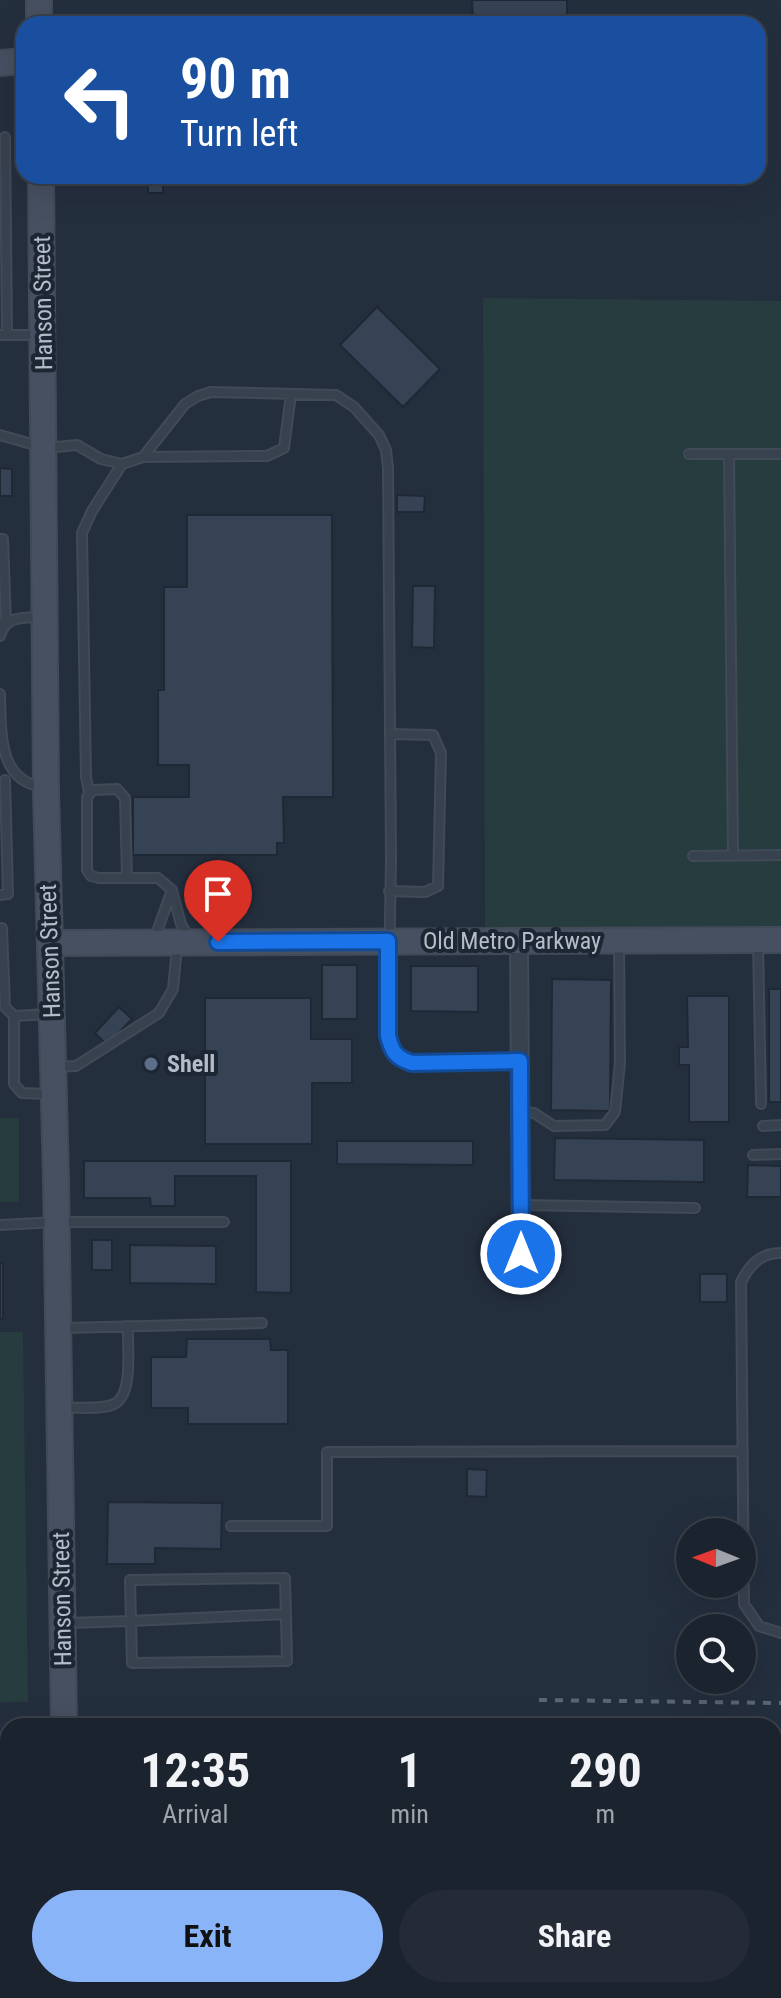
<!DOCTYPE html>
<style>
body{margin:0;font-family:"Roboto Condensed",sans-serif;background:#242b36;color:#f1f3f6;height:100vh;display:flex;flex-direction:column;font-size:30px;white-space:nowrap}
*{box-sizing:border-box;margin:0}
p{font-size:26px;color:#a0a4aa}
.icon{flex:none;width:44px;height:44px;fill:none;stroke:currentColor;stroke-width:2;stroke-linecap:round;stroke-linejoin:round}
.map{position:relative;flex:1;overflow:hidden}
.details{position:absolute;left:0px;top:1718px;width:782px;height:280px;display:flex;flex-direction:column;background:#1b232e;border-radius:24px 24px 0 0;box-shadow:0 8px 32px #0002,0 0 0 2px #39404a}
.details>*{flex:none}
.guide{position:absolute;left:16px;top:16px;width:750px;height:168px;border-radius:24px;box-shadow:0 8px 32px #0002,0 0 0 2px #39404a;background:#1a4fa0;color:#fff;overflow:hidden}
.needle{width:52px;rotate:271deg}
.tools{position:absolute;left:676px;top:1518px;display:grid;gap:16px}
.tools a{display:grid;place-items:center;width:80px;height:80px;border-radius:50%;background:#1b232e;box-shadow:0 8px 32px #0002,0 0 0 2px #39404a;font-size:40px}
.pin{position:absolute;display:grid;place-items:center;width:68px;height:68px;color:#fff;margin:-82px -34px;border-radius:50% 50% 50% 0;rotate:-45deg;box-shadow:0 0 8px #0007}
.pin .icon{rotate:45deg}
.me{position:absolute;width:88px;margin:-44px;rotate:0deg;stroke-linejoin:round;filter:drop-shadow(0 0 6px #0008)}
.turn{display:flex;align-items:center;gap:28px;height:168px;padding:0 32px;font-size:36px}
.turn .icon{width:104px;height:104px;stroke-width:2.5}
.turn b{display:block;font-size:56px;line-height:68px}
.eta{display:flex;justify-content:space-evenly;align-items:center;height:136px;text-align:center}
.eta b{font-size:48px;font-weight:700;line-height:56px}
.cta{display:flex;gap:16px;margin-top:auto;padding:16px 32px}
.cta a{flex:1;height:92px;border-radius:48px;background:#8ab4f8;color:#111;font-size:32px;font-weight:700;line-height:92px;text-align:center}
.cta a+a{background:#242b36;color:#f1f3f6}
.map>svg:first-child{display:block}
.green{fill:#263c3f}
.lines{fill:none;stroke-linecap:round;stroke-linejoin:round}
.canal{stroke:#17263c;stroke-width:16}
.building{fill:#364354;stroke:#1f2835;stroke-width:2}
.lane-casing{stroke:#414a57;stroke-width:12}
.street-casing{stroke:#414a57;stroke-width:20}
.secondary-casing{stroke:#414a57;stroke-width:28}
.lane{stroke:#38414e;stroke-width:8}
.street{stroke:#38414e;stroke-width:16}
.secondary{stroke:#465061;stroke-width:24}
.rail{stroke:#5a6575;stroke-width:4;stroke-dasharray:8 8;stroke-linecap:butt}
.route-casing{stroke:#114b97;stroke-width:20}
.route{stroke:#1a73e8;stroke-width:14}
.service-dot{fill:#5c6f8a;stroke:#1d2633;stroke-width:3}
.labels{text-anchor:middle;stroke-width:8;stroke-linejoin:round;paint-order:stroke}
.street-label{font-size:24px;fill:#b4bcc9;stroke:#1d2633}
.poi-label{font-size:24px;font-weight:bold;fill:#b4bcc9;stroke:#1d2633;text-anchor:start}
</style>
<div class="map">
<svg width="781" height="1998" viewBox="0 0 781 1998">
<rect width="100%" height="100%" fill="#242f3e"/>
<path class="green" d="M 483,298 L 781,301 L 781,932 L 485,933 Z
M 0,1118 L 19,1118 L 19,1202 L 0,1202 Z
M 0,1332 L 23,1332 L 28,1702 L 0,1702 Z"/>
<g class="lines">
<path class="canal" d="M 774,1790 L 781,1790"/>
</g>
<path class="building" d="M 472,0 L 567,0 L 567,18 L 473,19 Z
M 148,176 L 163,176 L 163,193 L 148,193 Z
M 377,307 L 440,369 L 403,407 L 340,345 Z
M 0,468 L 12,469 L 12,496 L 0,496 Z
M 397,495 L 425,496 L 424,512 L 397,512 Z
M 187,515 L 332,515 L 333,797 L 283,797 L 284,843 L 277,843 L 277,855 L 133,855 L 133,797 L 189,797 L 189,765 L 158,765 L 158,690 L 164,690 L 164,587 L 187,587 Z
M 413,586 L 435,586 L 434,648 L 412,647 Z
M 322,965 L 357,965 L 357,1019 L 322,1019 Z
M 411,966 L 478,966 L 478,1012 L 411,1011 Z
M 552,979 L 611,980 L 610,1111 L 551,1110 Z
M 769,989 L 781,989 L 781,1102 L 769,1102 Z
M 687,996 L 729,996 L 729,1122 L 689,1122 L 689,1065 L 679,1065 L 679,1047 L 688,1047 Z
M 205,998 L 311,998 L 311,1039 L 352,1039 L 352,1083 L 312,1083 L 312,1144 L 205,1144 Z
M 119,1007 L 132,1019 L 107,1045 L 95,1033 Z
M 555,1138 L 704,1140 L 704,1182 L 554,1180 Z
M 337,1141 L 473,1141 L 473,1165 L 337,1164 Z
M 84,1161 L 291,1161 L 291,1293 L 256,1292 L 256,1176 L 175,1176 L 175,1206 L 151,1206 L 150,1198 L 84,1198 Z
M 748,1165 L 781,1166 L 781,1197 L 747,1197 Z
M 92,1240 L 112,1240 L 112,1270 L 92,1270 Z
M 130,1245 L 216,1246 L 216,1284 L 130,1283 Z
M 0,1263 L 3,1263 L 3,1319 L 0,1319 Z
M 700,1274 L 727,1274 L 727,1302 L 700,1302 Z
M 187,1339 L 270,1339 L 271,1350 L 288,1350 L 288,1424 L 188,1424 L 188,1408 L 151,1408 L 151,1357 L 186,1357 Z
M 467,1469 L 487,1470 L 486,1497 L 467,1496 Z
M 108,1502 L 222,1503 L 221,1549 L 155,1548 L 155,1564 L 107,1564 Z
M 0,1890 L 8,1890 L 8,1962 L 0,1962 Z
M 413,1990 L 452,1990 L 452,1998 L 413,1998 Z
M 0,1992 L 31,1992 L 31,1998 L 0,1998 Z"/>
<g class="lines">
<g class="lane-casing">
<path id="lane" d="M 176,24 L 218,23
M 5,137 L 7,335
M 0,335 L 38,335
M 0,435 L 45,448 L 77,445 L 101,459 L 122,464 L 143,457 L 185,404 L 198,396 L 211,392 L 336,395 L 354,407 L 379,435 L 386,450 L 388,468 L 391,859 L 388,1036 C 392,1052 396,1058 412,1063 L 520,1061
M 689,454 L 781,454
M 729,454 L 733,855
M 143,457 L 267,456 L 284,448 L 291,394
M 0,539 L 3,539 L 6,623 L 0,623
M 0,636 C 6,615 23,618 42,617
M 0,694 C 1,739 0,780 42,787
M 89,792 L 86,777 L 82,533 L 92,511 L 122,464
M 693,856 L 781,855
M 127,878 L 125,798 L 117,789 L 93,790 L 87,797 L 87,870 L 91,876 L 99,878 L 158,878 L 172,890
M 389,891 L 425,892 L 438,886 L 441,753 L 433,735 L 390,734
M 0,895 L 8,894 L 5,780
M 2,928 L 5,1007 L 14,1016 L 14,1084 L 22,1093 L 49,1094
M 155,937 L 172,890 L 181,924 L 189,938
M 758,941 L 761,1104
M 14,1016 L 49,1014
M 55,1067 L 76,1066 L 159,1013 L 173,989 L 177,947
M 521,1112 L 534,1113 L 554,1126 L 605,1125 L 615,1112 L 620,1063 L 619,945
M 763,1126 L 781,1125
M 753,1155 L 781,1154
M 522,1205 L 695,1208
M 0,1225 L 57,1222 L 224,1222
M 781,1253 C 761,1253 750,1264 741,1282 L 744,1604 L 759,1626 L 781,1633
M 63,1328 L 262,1323
M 64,1408 C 79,1407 101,1410 114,1404 C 134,1395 127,1345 128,1326
M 231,1526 L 327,1526 L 327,1452 L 743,1451
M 67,1623 L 131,1621 L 132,1663 L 287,1661 L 285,1578 L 130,1580 L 131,1621 L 286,1614
M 0,1861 L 8,1860
M 35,1998 L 38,1990
M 779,1998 L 781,1996"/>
</g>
<g class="street-casing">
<path id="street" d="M 519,941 L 521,1254
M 774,1860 L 781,1860
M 286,1998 L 286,1990
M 506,1998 L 506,1990"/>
</g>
<g class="secondary-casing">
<path id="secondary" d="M 39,0 L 39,24
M 0,63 L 24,61
M 41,176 L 46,791 L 56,1179 L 64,1726
M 51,943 L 781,940
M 64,1998 L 64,1990"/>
</g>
<use href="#lane" class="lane"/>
<use href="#street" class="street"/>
<use href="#secondary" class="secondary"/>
<path class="rail" d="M 539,1700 L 781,1703
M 0,1737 L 8,1737
M 774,1738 L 781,1738"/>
</g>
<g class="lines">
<g class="route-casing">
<path id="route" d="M 218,942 L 388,941 L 388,1036 C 392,1052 396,1058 412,1063 L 520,1061 L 521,1254"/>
</g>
<use href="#route" class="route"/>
</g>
<circle class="service-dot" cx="151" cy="1064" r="8"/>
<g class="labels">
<g class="street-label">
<text transform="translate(43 303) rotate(-91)" y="8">Hanson Street</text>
<text x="512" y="949">Old Metro Parkway</text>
<text transform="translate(50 951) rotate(-92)" y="8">Hanson Street</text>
<text transform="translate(62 1599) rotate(-91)" y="8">Hanson Street</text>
</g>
<g class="poi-label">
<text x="167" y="1072">Shell</text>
</g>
</g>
</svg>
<div class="tools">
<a><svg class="needle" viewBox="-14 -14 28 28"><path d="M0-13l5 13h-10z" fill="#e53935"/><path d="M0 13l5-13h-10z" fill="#a0a4aa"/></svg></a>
<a><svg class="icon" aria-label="search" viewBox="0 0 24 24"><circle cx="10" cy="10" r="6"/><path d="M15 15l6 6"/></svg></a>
</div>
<div class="pin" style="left:218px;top:942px;background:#d93025"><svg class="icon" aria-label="arrive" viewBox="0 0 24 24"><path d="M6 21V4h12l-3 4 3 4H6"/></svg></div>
<svg class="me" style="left:521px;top:1254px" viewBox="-20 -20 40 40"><circle r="17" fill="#1a73e8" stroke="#fff" stroke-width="3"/><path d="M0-11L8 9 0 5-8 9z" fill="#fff"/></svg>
<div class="guide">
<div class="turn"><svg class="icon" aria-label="left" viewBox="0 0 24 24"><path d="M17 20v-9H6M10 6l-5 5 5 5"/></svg><div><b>90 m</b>Turn left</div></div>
</div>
<section class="details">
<div class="eta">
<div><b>12:35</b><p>Arrival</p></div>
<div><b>1</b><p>min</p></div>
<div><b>290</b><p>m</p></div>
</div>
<div class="cta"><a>Exit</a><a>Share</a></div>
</section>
</div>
